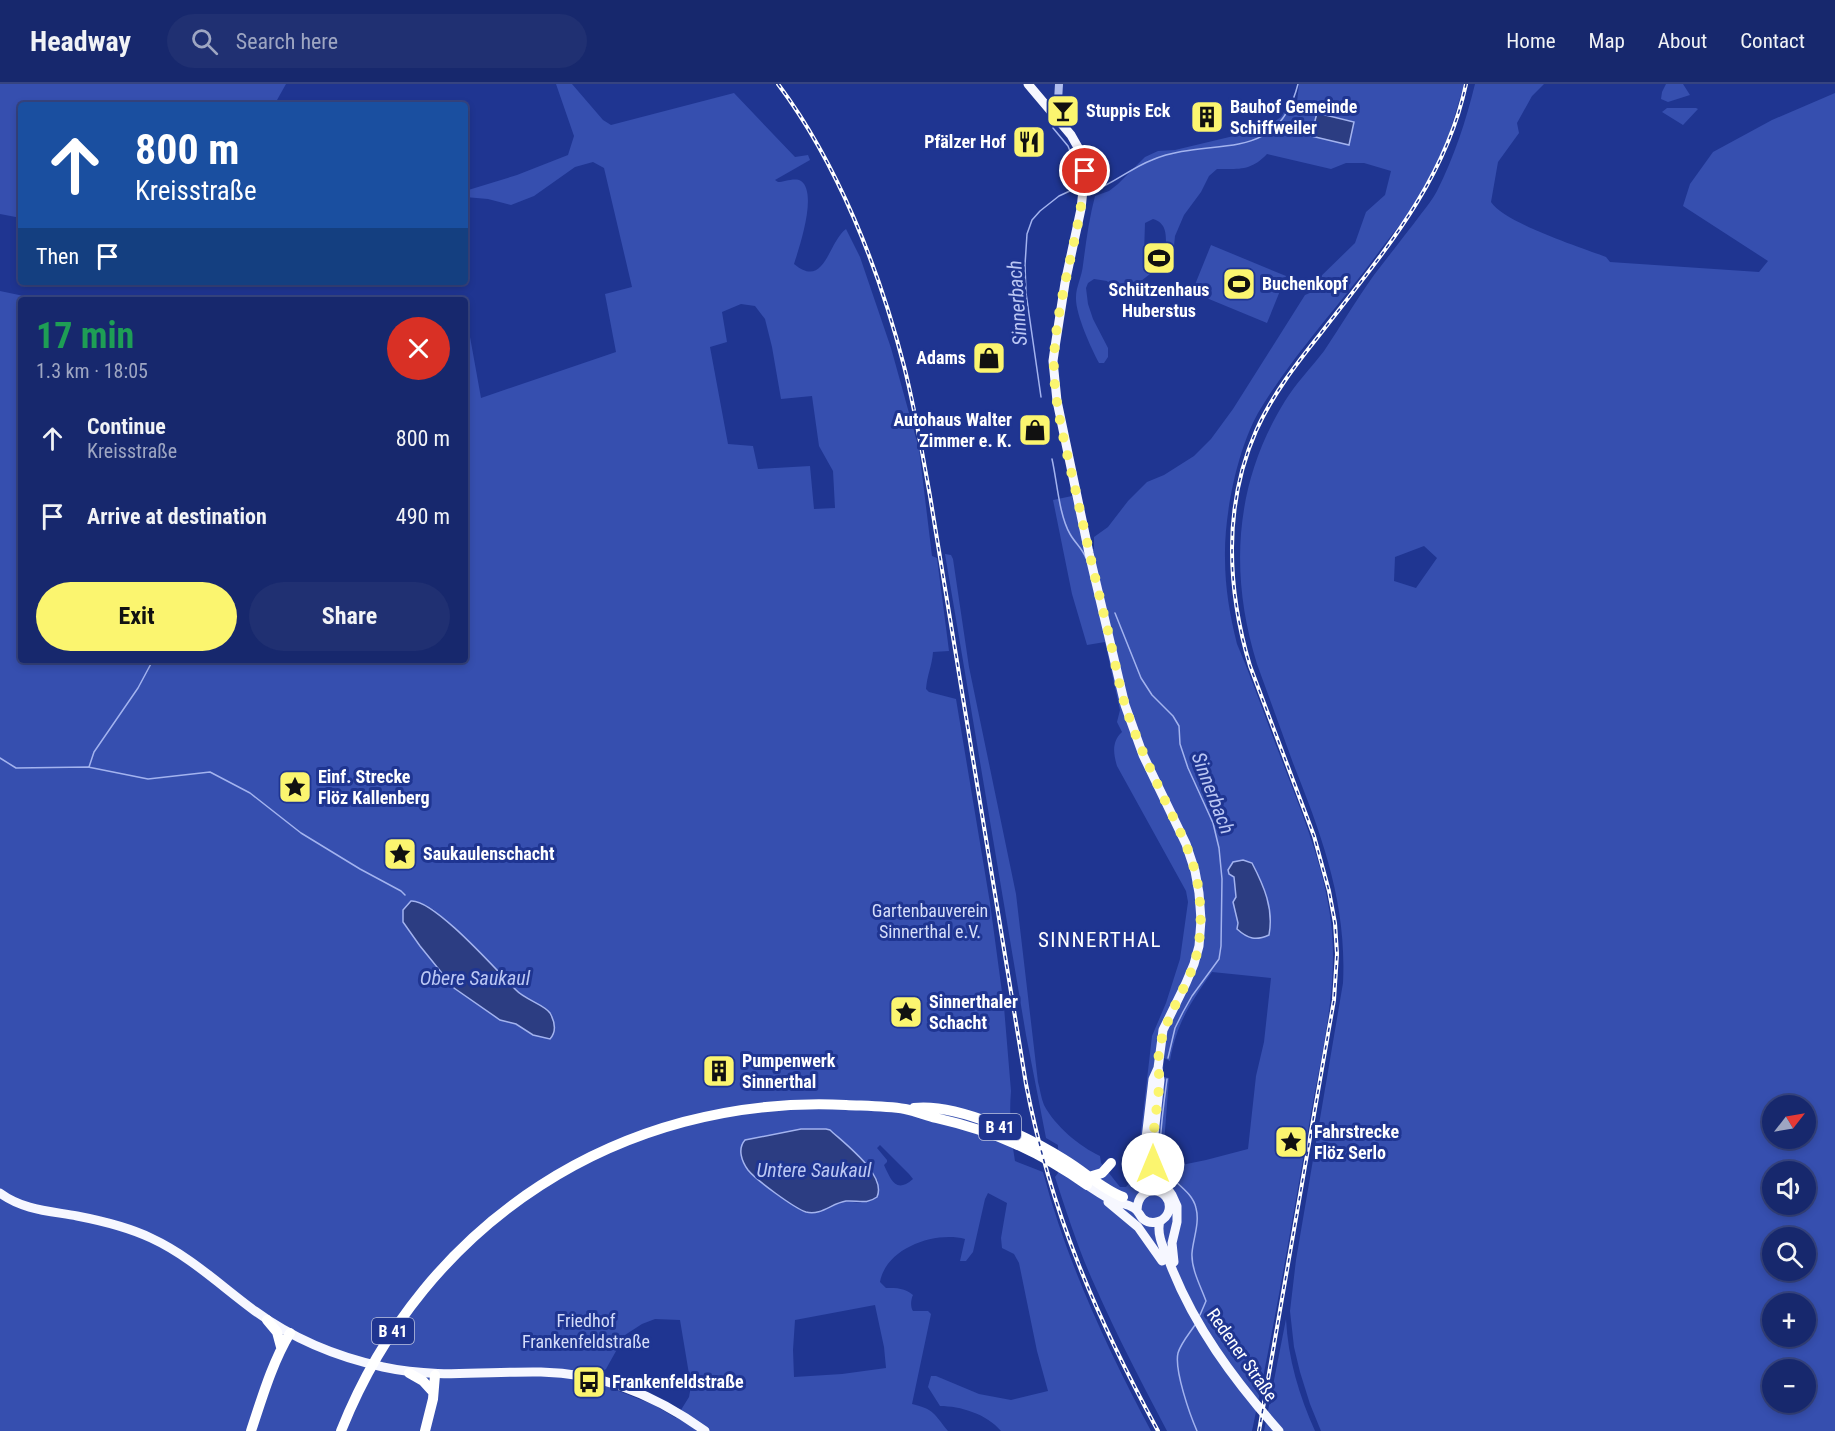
<!DOCTYPE html>
<meta charset="utf-8">
<style>
body{margin:0;font-family:"Roboto Condensed",sans-serif;background:#203072;color:#f1f3f6;height:100vh;display:flex;flex-direction:column;font-size:22px;white-space:nowrap}
*{box-sizing:border-box;margin:0}
p{font-size:20px;color:#9ea6c2}
.icon{flex:none;width:33px;height:33px;fill:none;stroke:currentColor;stroke-width:2;stroke-linecap:round;stroke-linejoin:round}
.map{position:relative;flex:1;overflow:hidden}
.panel{position:absolute;left:18px;top:213px;width:450px;height:366px;display:flex;flex-direction:column;background:#17286d;border-radius:6px;box-shadow:0 3px 9px #0003,0 0 0 2px #364480}
.panel>*{flex:none}
.guide{position:absolute;left:18px;top:18px;width:450px;height:183px;border-radius:6px;box-shadow:0 3px 9px #0003,0 0 0 2px #364480;background:#1a4fa0;color:#fff;overflow:hidden}
.needle{width:39px;rotate:59deg}
.fabs{position:absolute;left:1762px;top:1011px;display:grid;gap:12px}
.fabs a{display:grid;place-items:center;width:54px;height:54px;border-radius:50%;background:#17286d;box-shadow:0 3px 9px #0003,0 0 0 2px #364480;font-size:30px}
.pin{position:absolute;display:grid;place-items:center;width:51px;height:51px;color:#fff;margin:-26px;border:3px solid #fff;border-radius:50%;box-shadow:0 2px 6px #0007}
.me{position:absolute;width:66px;margin:-33px;rotate:0deg;stroke-linejoin:round;filter:drop-shadow(0 0 4px #0008)}
.turn{display:flex;align-items:center;gap:21px;height:126px;padding:0 18px;font-size:27px}
.turn .icon{width:78px;height:78px;stroke-width:2.5}
.turn b{display:block;font-size:42px;line-height:51px}
.then{display:flex;align-items:center;height:57px;padding:0 18px;background:#0003;gap:12px;font-size:22px}
.round{display:grid;place-items:center;flex:none;width:63px;height:63px;border-radius:32px;background:#203072}
.overview{display:flex;align-items:center;justify-content:space-between;height:102px;padding:0 18px}
h1{font-size:36px;font-weight:700;line-height:45px;color:#1e9e55}
.button{display:flex;gap:12px;margin-top:auto;padding:12px 18px}
.button a{flex:1;height:69px;border-radius:36px;background:#fbf56f;color:#111;font-size:24px;font-weight:700;line-height:69px;text-align:center}
.button a+a{background:#203072;color:#f1f3f6}
ul{padding:0;list-style:none}
li{display:flex;align-items:center;gap:18px;height:78px;padding:0 18px}
li div{flex:1}
li b{display:block;font-size:22px}
li em{font-style:normal}
header{display:flex;align-items:center;gap:36px;box-sizing:border-box;height:84px;padding:0 30px;background:#17286d;border-bottom:2px solid #364480}
header strong{font-size:28px}
nav{display:flex;gap:33px;margin-inline-start:auto;font-size:21px}
.search{width:420px;height:54px;background:#203072;display:flex;align-items:center;gap:15px;box-sizing:border-box;padding:0 21px;border-radius:33px;color:#9ea6c2;font-size:22px}
.map>svg:first-child{display:block}
.green{fill:#364faf;fill-rule:evenodd}
.water{fill:#2c3d82;stroke:#a3b3ef;stroke-width:1.5}
.lines{fill:none;stroke-linecap:round;stroke-linejoin:round}
.stream{stroke:#a3b3ef;stroke-width:1.5}
.minor{stroke:#afbced;stroke-width:8}
.major{stroke:#f6f7ff;stroke-width:9}
.highway{stroke:#fff;stroke-width:10}
.rail-casing{stroke:#fff;stroke-width:4}
.rail{stroke:#1f3591;stroke-width:1.5;stroke-dasharray:4.5;stroke-linecap:butt}
.route{stroke:#fbf56f;stroke-width:10;stroke-dasharray:0 18}
.labels{text-anchor:middle;stroke-width:6;stroke-linejoin:round;paint-order:stroke}
.shield{fill:#1f3591;stroke:#bcc2de;stroke-width:1.5}
.shield-label{font-size:16px;font-weight:bold;fill:#fff}
.poi-label{font-size:18px;font-weight:bold;fill:#fff;stroke:#1f3591;text-anchor:start}
.park-label{font-size:18px;fill:#d5ddfa;stroke:#1f3591}
.street-label{font-size:18px;fill:#fff;stroke:#1f3591}
.water-label{font-size:20px;font-style:italic;fill:#bbc7f4;stroke:#1f3591}
.quarter-label{font-size:21px;letter-spacing:1.5px;fill:#fff;stroke:#1f3591}
</style>
<header>
<strong>Headway</strong>
<div class="search"><svg class="icon" aria-label="search" viewBox="0 0 24 24"><circle cx="10" cy="10" r="6"/><path d="M15 15l6 6"/></svg>Search here</div>
<nav><a>Home</a><a>Map</a><a>About</a><a>Contact</a></nav>
</header>
<div class="map">
<svg width="1835" height="1347" viewBox="0 0 1835 1347">
<rect width="100%" height="100%" fill="#1f3591"/>
<path class="green" d="M 0,0 L 286,0 L 277,16 L 270,21 L 21,21 L 21,134 L 0,130 Z
M 556,0 L 572,0 L 603,36 L 611,41 L 734,9 L 795,73 L 808,71 L 810,76 L 775,96 L 778,98 C 784,98 795,93 801,97 C 818,109 799,164 794,180 C 825,206 828,158 846,145 L 860,173 L 891,264 L 919,365 L 932,472 L 937,474 L 949,567 L 933,568 C 932,582 927,591 926,605 L 929,608 L 956,615 L 990,819 L 1004,923 L 1011,1007 C 1009,1030 1011,1054 1015,1077 L 1043,1088 C 1067,1179 1107,1264 1151,1347 L 1001,1347 C 987,1330 960,1322 940,1322 L 928,1303 L 931,1292 L 936,1292 L 979,1310 L 1011,1316 L 1048,1307 L 1037,1267 L 1019,1179 L 1014,1170 L 1002,1164 L 1001,1154 L 1007,1119 L 988,1109 L 985,1115 L 973,1168 L 966,1177 L 960,1177 L 965,1155 C 935,1147 886,1164 880,1198 L 886,1204 C 897,1204 905,1204 913,1211 C 911,1215 910,1223 913,1227 L 928,1227 L 931,1230 L 912,1320 C 934,1325 934,1330 948,1347 L 0,1347 L 0,207 L 43,216 L 21,216 L 21,576 L 465,576 L 465,225 L 481,314 L 616,268 L 605,210 L 632,203 L 604,84 L 593,78 L 575,83 L 534,112 L 511,121 L 488,115 L 465,113 L 465,107 L 517,91 L 568,71 L 574,52 ZM 741,220 L 755,222 L 765,235 L 772,263 L 781,315 L 812,312 L 819,362 L 833,387 L 835,424 L 814,425 L 810,382 L 758,385 L 753,362 L 728,360 L 710,263 L 727,258 L 722,228 ZM 433,825 L 496,884 L 518,909 L 549,927 L 555,944 L 533,951 L 516,940 L 500,936 L 454,904 ZM 801,1045 L 826,1045 L 830,1046 L 868,1082 L 878,1097 L 861,1119 L 844,1117 L 825,1126 L 786,1117 L 748,1086 ZM 880,1061 L 909,1090 L 913,1095 C 896,1110 891,1096 884,1081 L 887,1078 L 887,1076 L 877,1064 ZM 875,1221 L 884,1263 L 886,1284 L 842,1290 L 794,1293 L 793,1266 L 795,1236 ZM 655,1235 L 680,1236 L 691,1302 L 689,1313 L 676,1334 L 654,1321 L 601,1300 L 602,1288 L 606,1285 L 625,1251 L 642,1240 Z
M 1299,0 L 1464,0 C 1454,35 1444,70 1427,103 C 1416,123 1395,146 1381,165 C 1341,220 1293,270 1258,329 C 1237,367 1224,431 1225,474 C 1225,504 1230,532 1237,560 C 1253,597 1266,636 1281,674 C 1301,727 1324,781 1331,838 C 1339,904 1321,971 1310,1035 C 1292,1139 1274,1244 1252,1347 L 1167,1347 C 1142,1299 1117,1252 1095,1202 C 1079,1167 1067,1130 1055,1093 L 1058,1089 L 1058,1061 L 1046,1054 L 1026,951 L 945,470 L 951,471 L 953,475 L 969,583 L 1016,810 L 1038,998 C 1040,1005 1041,1014 1044,1021 C 1055,1042 1079,1062 1100,1072 L 1101,1079 L 1120,1103 L 1126,1103 L 1136,1091 L 1152,952 L 1166,919 L 1180,875 L 1188,818 L 1186,807 L 1117,682 C 1113,669 1112,657 1122,648 L 1117,638 L 1120,626 L 1105,558 L 1087,561 L 1072,510 L 1053,416 L 1072,412 L 1085,466 L 1094,465 L 1094,453 L 1108,443 L 1128,417 L 1147,398 L 1164,391 L 1194,372 L 1211,355 L 1233,325 L 1305,211 L 1312,208 L 1314,199 L 1355,159 L 1366,128 L 1385,111 L 1391,87 L 1364,79 L 1346,79 L 1331,85 L 1267,70 C 1251,87 1239,85 1217,85 L 1209,92 L 1201,108 L 1184,131 L 1175,152 L 1174,162 L 1170,164 L 1166,161 C 1166,149 1166,139 1153,135 L 1145,139 L 1144,170 L 1150,190 L 1141,197 L 1132,198 L 1121,207 L 1115,205 L 1107,197 L 1094,195 L 1088,199 L 1086,204 L 1088,220 L 1093,235 L 1108,264 L 1108,273 L 1104,279 L 1099,279 C 1091,264 1075,229 1076,213 C 1076,203 1082,192 1083,181 C 1086,158 1089,135 1095,112 L 1109,107 L 1118,100 L 1145,73 L 1158,67 L 1175,66 L 1242,50 L 1271,40 L 1281,33 L 1287,23 L 1297,18 ZM 1212,888 L 1271,894 L 1264,958 L 1256,992 L 1248,1065 L 1206,1076 L 1167,1084 L 1163,1073 L 1169,994 L 1164,993 L 1162,999 L 1164,974 L 1170,977 C 1176,940 1191,918 1212,888 Z
M 1475,0 L 1544,0 L 1532,12 L 1517,39 L 1519,49 L 1498,78 L 1491,118 C 1505,139 1579,163 1606,173 L 1610,178 L 1759,188 L 1768,177 L 1683,122 L 1690,100 L 1713,68 L 1772,36 L 1835,9 L 1835,1347 L 1321,1347 L 1310,1320 L 1300,1288 L 1294,1263 L 1290,1227 L 1296,1176 L 1343,899 C 1347,819 1322,752 1293,679 C 1281,646 1269,613 1257,580 C 1229,490 1234,399 1285,317 C 1296,299 1311,284 1324,267 C 1341,242 1356,216 1374,191 C 1390,170 1406,150 1421,130 C 1427,122 1433,115 1437,107 C 1454,73 1466,37 1475,0 ZM 1424,462 L 1437,474 L 1416,504 L 1394,497 L 1395,473 ZM 1773,1022 L 1806,1022 L 1806,1054 L 1773,1054 ZM 1773,1088 L 1806,1088 L 1806,1120 L 1773,1120 ZM 1773,1154 L 1806,1154 L 1806,1186 L 1773,1186 ZM 1773,1220 L 1806,1220 L 1806,1252 L 1773,1252 ZM 1773,1286 L 1806,1286 L 1806,1318 L 1773,1318 Z
M 1666,0 L 1683,0 L 1690,11 L 1668,18 L 1661,15 L 1662,8 Z
M 1667,24 L 1696,24 L 1698,25 L 1683,41 L 1662,28 Z
M 1211,161 L 1286,192 L 1267,239 L 1192,208 Z
M 1286,1235 C 1288,1275 1299,1311 1315,1347 L 1264,1347 Z"/>
<path class="water" d="M 1317,29 L 1354,38 L 1349,61 L 1311,52 Z
M 1243,776 L 1252,779 C 1264,802 1274,825 1269,851 C 1256,857 1248,855 1237,845 L 1238,839 L 1233,818 L 1236,813 L 1234,793 L 1229,790 L 1228,786 L 1233,778 Z
M 411,817 C 434,815 498,888 516,906 C 524,915 545,921 550,929 C 555,938 557,947 550,955 L 533,951 L 516,940 L 500,936 L 454,904 L 420,862 L 403,838 L 403,826 Z
M 801,1045 L 826,1045 L 830,1046 C 845,1060 887,1091 877,1113 C 866,1121 858,1116 846,1117 C 832,1119 821,1132 806,1128 C 794,1124 756,1096 748,1086 C 742,1078 737,1065 745,1056 Z"/>
<g class="lines">
<path class="stream" d="M 1091,108 C 1113,100 1131,84 1152,76 C 1212,51 1277,83 1298,0
M 1041,313 L 1026,209 L 1025,181 L 1027,150 L 1032,136 L 1040,127 L 1059,112 L 1072,106 L 1076,99 L 1078,87 L 1068,62 L 1053,44
M 1052,375 C 1057,397 1059,431 1070,450 C 1075,459 1082,464 1086,474
M 1115,529 L 1141,594 L 1152,611 L 1173,632 L 1179,642 L 1180,660 L 1188,684 L 1213,739 L 1219,764 L 1222,795 L 1221,862 L 1219,875 L 1192,912 L 1183,928 L 1175,944 L 1168,974
M 0,674 L 16,684 L 88,683 L 148,695 L 210,688 L 250,709 L 301,749 L 360,785 L 401,807 L 405,811
M 89,683 L 94,668 L 138,604 L 153,576
M 1167,995 C 1165,1012 1156,1069 1162,1082 C 1171,1098 1192,1106 1196,1124 C 1200,1139 1193,1155 1192,1169 C 1191,1185 1201,1203 1206,1217 L 1200,1231
M 1195,1241 C 1189,1250 1181,1259 1178,1269 C 1174,1286 1190,1331 1197,1347"/>
<path class="minor" d="M 1052,27 L 1058,17 L 1059,0"/>
<path class="major" d="M 1028,0 L 1071,51 L 1084,74 L 1085,87 L 1081,125 L 1065,199 L 1055,263 L 1053,277 L 1057,317 L 1089,469 L 1125,621 L 1143,671 L 1186,760 L 1195,787 L 1199,809 L 1201,836 L 1199,862 L 1194,880 L 1186,899 L 1163,946 L 1158,984 L 1153,995 L 1145,1063 L 1147,1100 L 1146,1108
M 1151,1071 L 1158,1091 L 1172,1111 L 1177,1122 L 1177,1138 L 1172,1159 L 1174,1178
M 1151,1077 L 1160,996 L 1158,984
M 1087,1101 C 1095,1106 1103,1112 1112,1116 C 1119,1119 1128,1120 1134,1124 C 1139,1127 1139,1131 1143,1135 C 1152,1142 1166,1138 1169,1126 C 1173,1104 1138,1097 1137,1126
M 0,1109 C 23,1126 50,1127 77,1132 C 103,1137 128,1143 151,1154 C 190,1172 221,1202 255,1227 C 293,1255 337,1273 383,1283 C 438,1295 486,1287 541,1288 C 602,1289 657,1312 705,1347
M 1108,1118 L 1138,1143 L 1162,1177
M 1160,1137 C 1156,1150 1164,1165 1169,1177 C 1193,1241 1234,1296 1279,1347"/>
<path class="highway" d="M 914,1024 C 958,1019 1029,1053 1065,1076 C 1085,1088 1102,1105 1123,1113
M 1089,1093 L 1102,1089 L 1111,1079
M 267,1236 L 277,1248 L 281,1263
M 409,1289 L 423,1297 L 433,1308
M 251,1347 C 262,1314 272,1279 290,1249
M 341,1347 C 424,1138 621,1010 846,1021 C 866,1022 886,1022 905,1025 C 915,1027 925,1031 936,1034 C 993,1047 1039,1067 1087,1101
M 425,1347 L 433,1315 L 435,1291"/>
<g class="rail-casing">
<path id="rail" d="M 778,0 C 838,80 879,185 904,282 C 915,325 922,368 930,412 L 1026,1000 C 1051,1129 1096,1233 1158,1347
M 1259,1347 L 1328,950 L 1334,916 L 1337,870 L 1335,839 L 1329,807 L 1314,752 L 1250,582 C 1227,505 1223,422 1256,347 C 1272,311 1297,279 1321,249 C 1381,171 1445,99 1466,0"/>
</g>
<use href="#rail" class="rail"/>
</g>
<g class="lines">
<path class="route" d="M 1085,87 C 1081,150 1057,211 1054,274 C 1052,315 1068,372 1077,413 C 1087,458 1097,503 1108,547 C 1114,572 1118,597 1125,621 C 1136,656 1152,688 1167,721 C 1181,749 1196,778 1199,810 C 1202,833 1201,858 1194,880 C 1180,919 1151,952 1160,996 L 1151,1071 L 1153,1080"/>
</g>
<defs>
<g id="bar-square" transform="scale(1.725)"><rect x="-9" y="-9" width="18" height="18" rx="4" fill="#fbf56f" stroke="#1f3591"/><path d="M-6-5H6L.8 .8V4.5H3.5V6h-7V4.5H-.8V.8Z" fill="#111"/></g>
<g id="building-square" transform="scale(1.725)"><rect x="-9" y="-9" width="18" height="18" rx="4" fill="#fbf56f" stroke="#1f3591"/><path d="M-4-6H4V6H1V3H-1V6H-4ZM-2.5-4.3h1.7v1.8h-1.7ZM.8-4.3h1.7v1.8H.8ZM-2.5-1h1.7V.8h-1.7ZM.8-1h1.7V.8H.8Z" fill="#111"/></g>
<g id="restaurant-square" transform="scale(1.725)"><rect x="-9" y="-9" width="18" height="18" rx="4" fill="#fbf56f" stroke="#1f3591"/><path d="M-5-6h1v4h1v-4h1v4h1v-4h1v5L-1.5 .5V6h-2V.5L-5-1ZM5-6V6H3V1.5H1.5Q1.5-4 5-6Z" fill="#111"/></g>
<g id="stadium-square" transform="scale(1.725)"><rect x="-9" y="-9" width="18" height="18" rx="4" fill="#fbf56f" stroke="#1f3591"/><path d="M0-5a6.5 5 0 1 0 0 10a6.5 5 0 1 0 0-10ZM-3.5-1.8h7v3.6h-7Z" fill="#111"/></g>
<g id="shop-square" transform="scale(1.725)"><rect x="-9" y="-9" width="18" height="18" rx="4" fill="#fbf56f" stroke="#1f3591"/><path d="M-5-2.5h2.3a2.7 3.5 0 0 1 5.4 0H5L5.5 6h-11ZM-1.5-2.5h3a1.5 2.3 0 0 0-3 0Z" fill="#111"/></g>
<g id="sight-square" transform="scale(1.725)"><rect x="-9" y="-9" width="18" height="18" rx="4" fill="#fbf56f" stroke="#1f3591"/><path d="M0-6L1.8-2.2L6-1.7L2.9 1.2L3.7 5.4L0 3.3L-3.7 5.4L-2.9 1.2L-6-1.7L-1.8-2.2Z" fill="#111"/></g>
<g id="bus-square" transform="scale(1.725)"><rect x="-9" y="-9" width="18" height="18" rx="4" fill="#fbf56f" stroke="#1f3591"/><path d="M-5-6H5V4H4V6H2V4H-2V6H-4V4H-5ZM-3.5-4V0h7V-4ZM-3.5 1.2v1.5H-2V1.2ZM2 1.2v1.5H3.5V1.2Z" fill="#111"/></g>
</defs>
<g fill-rule="evenodd">
<use href="#bar-square" x="1063" y="27"/>
<use href="#building-square" x="1207" y="33"/>
<use href="#restaurant-square" x="1029" y="58"/>
<use href="#stadium-square" x="1159" y="174"/>
<use href="#stadium-square" x="1239" y="200"/>
<use href="#shop-square" x="989" y="274"/>
<use href="#shop-square" x="1035" y="346"/>
<use href="#sight-square" x="295" y="703"/>
<use href="#sight-square" x="400" y="770"/>
<use href="#sight-square" x="906" y="928"/>
<use href="#building-square" x="719" y="987"/>
<use href="#sight-square" x="1291" y="1058"/>
<use href="#bus-square" x="589" y="1298"/>
</g>
<g class="labels">
<g class="shield">
<rect x="979" y="1030" width="42" height="26" rx="4.5"/>
<rect x="372" y="1234" width="42" height="26" rx="4.5"/>
</g>
<g class="shield-label">
<text x="1000" y="1049">B 41</text>
<text x="393" y="1253">B 41</text>
</g>
<g class="poi-label">
<text x="1230" y="29">Bauhof Gemeinde<tspan x="1230" dy="21">Schiffweiler</tspan></text>
<text x="1086" y="33">Stuppis Eck</text>
<text x="1006" y="64" text-anchor="end">Pfälzer Hof</text>
<text x="1262" y="206">Buchenkopf</text>
<text x="1159" y="212" text-anchor="middle">Schützenhaus<tspan x="1159" dy="21">Huberstus</tspan></text>
<text x="966" y="280" text-anchor="end">Adams</text>
<text x="1012" y="342" text-anchor="end">Autohaus Walter<tspan x="1012" dy="21">Zimmer e. K.</tspan></text>
<text x="318" y="699">Einf. Strecke<tspan x="318" dy="21">Flöz Kallenberg</tspan></text>
<text x="423" y="776">Saukaulenschacht</text>
<text x="929" y="924">Sinnerthaler<tspan x="929" dy="21">Schacht</tspan></text>
<text x="742" y="983">Pumpenwerk<tspan x="742" dy="21">Sinnerthal</tspan></text>
<text x="1314" y="1054">Fahrstrecke<tspan x="1314" dy="21">Flöz Serlo</tspan></text>
<text x="612" y="1304">Frankenfeldstraße</text>
</g>
<g class="park-label">
<text x="930" y="833">Gartenbauverein<tspan x="930" dy="21">Sinnerthal e.V.</tspan></text>
<text x="586" y="1243">Friedhof<tspan x="586" dy="21">Frankenfeldstraße</tspan></text>
</g>
<g class="street-label">
<text transform="translate(1242 1271) rotate(55)" y="6">Redener Straße</text>
</g>
<g class="water-label">
<text transform="translate(1017 219) rotate(-94)" y="7">Sinnerbach</text>
<text transform="translate(1213 709) rotate(69)" y="7">Sinnerbach</text>
<text x="475" y="901">Obere Saukaul</text>
<text x="814" y="1093">Untere Saukaul</text>
</g>
<g class="quarter-label">
<text x="1100" y="863">SINNERTHAL</text>
</g>
</g>
</svg>
<div class="fabs">
<a><svg class="needle" viewBox="-14 -14 28 28"><path d="M0-13l5 13h-10z" fill="#e53935"/><path d="M0 13l5-13h-10z" fill="#9ea6c2"/></svg></a>
<a><svg class="icon" aria-label="sound" viewBox="0 0 24 24"><path d="M4 9h4l5-4v14l-5-4H4zM17 9q2 3 0 6"/></svg></a>
<a><svg class="icon" aria-label="search" viewBox="0 0 24 24"><circle cx="10" cy="10" r="6"/><path d="M15 15l6 6"/></svg></a>
<a>+</a>
<a>−</a>
</div>
<div class="pin" style="left:1085px;top:87px;background:#d93025"><svg class="icon" aria-label="arrive" viewBox="0 0 24 24"><path d="M6 21V4h12l-3 4 3 4H6"/></svg></div>
<svg class="me" style="left:1153px;top:1080px" viewBox="-20 -20 40 40"><circle r="19" fill="#fff"/><path d="M0-13L10 11 0 6-10 11z" fill="#fbf56f"/></svg>
<div class="guide">
<div class="turn"><svg class="icon" aria-label="ahead" viewBox="0 0 24 24"><path d="M12 20V5M6 11l6-6 6 6"/></svg><div><b>800 m</b>Kreisstraße</div></div>
<div class="then">Then<svg class="icon" aria-label="arrive" viewBox="0 0 24 24"><path d="M6 21V4h12l-3 4 3 4H6"/></svg></div>
</div>
<section class="panel">
<div class="overview"><div><h1>17 min</h1><p>1.3 km · 18:05</p></div><a class="round" style="background:#d93025;color:#fff"><svg class="icon" aria-label="close" viewBox="0 0 24 24"><path d="M6 6l12 12M18 6L6 18"/></svg></a></div>
<ul>
<li><svg class="icon" aria-label="ahead" viewBox="0 0 24 24"><path d="M12 20V5M6 11l6-6 6 6"/></svg><div><b>Continue</b><p>Kreisstraße</p></div><em>800 m</em></li>
<li><svg class="icon" aria-label="arrive" viewBox="0 0 24 24"><path d="M6 21V4h12l-3 4 3 4H6"/></svg><div><b>Arrive at destination</b></div><em>490 m</em></li>
</ul>
<div class="button"><a>Exit</a><a>Share</a></div>
</section>
</div>
